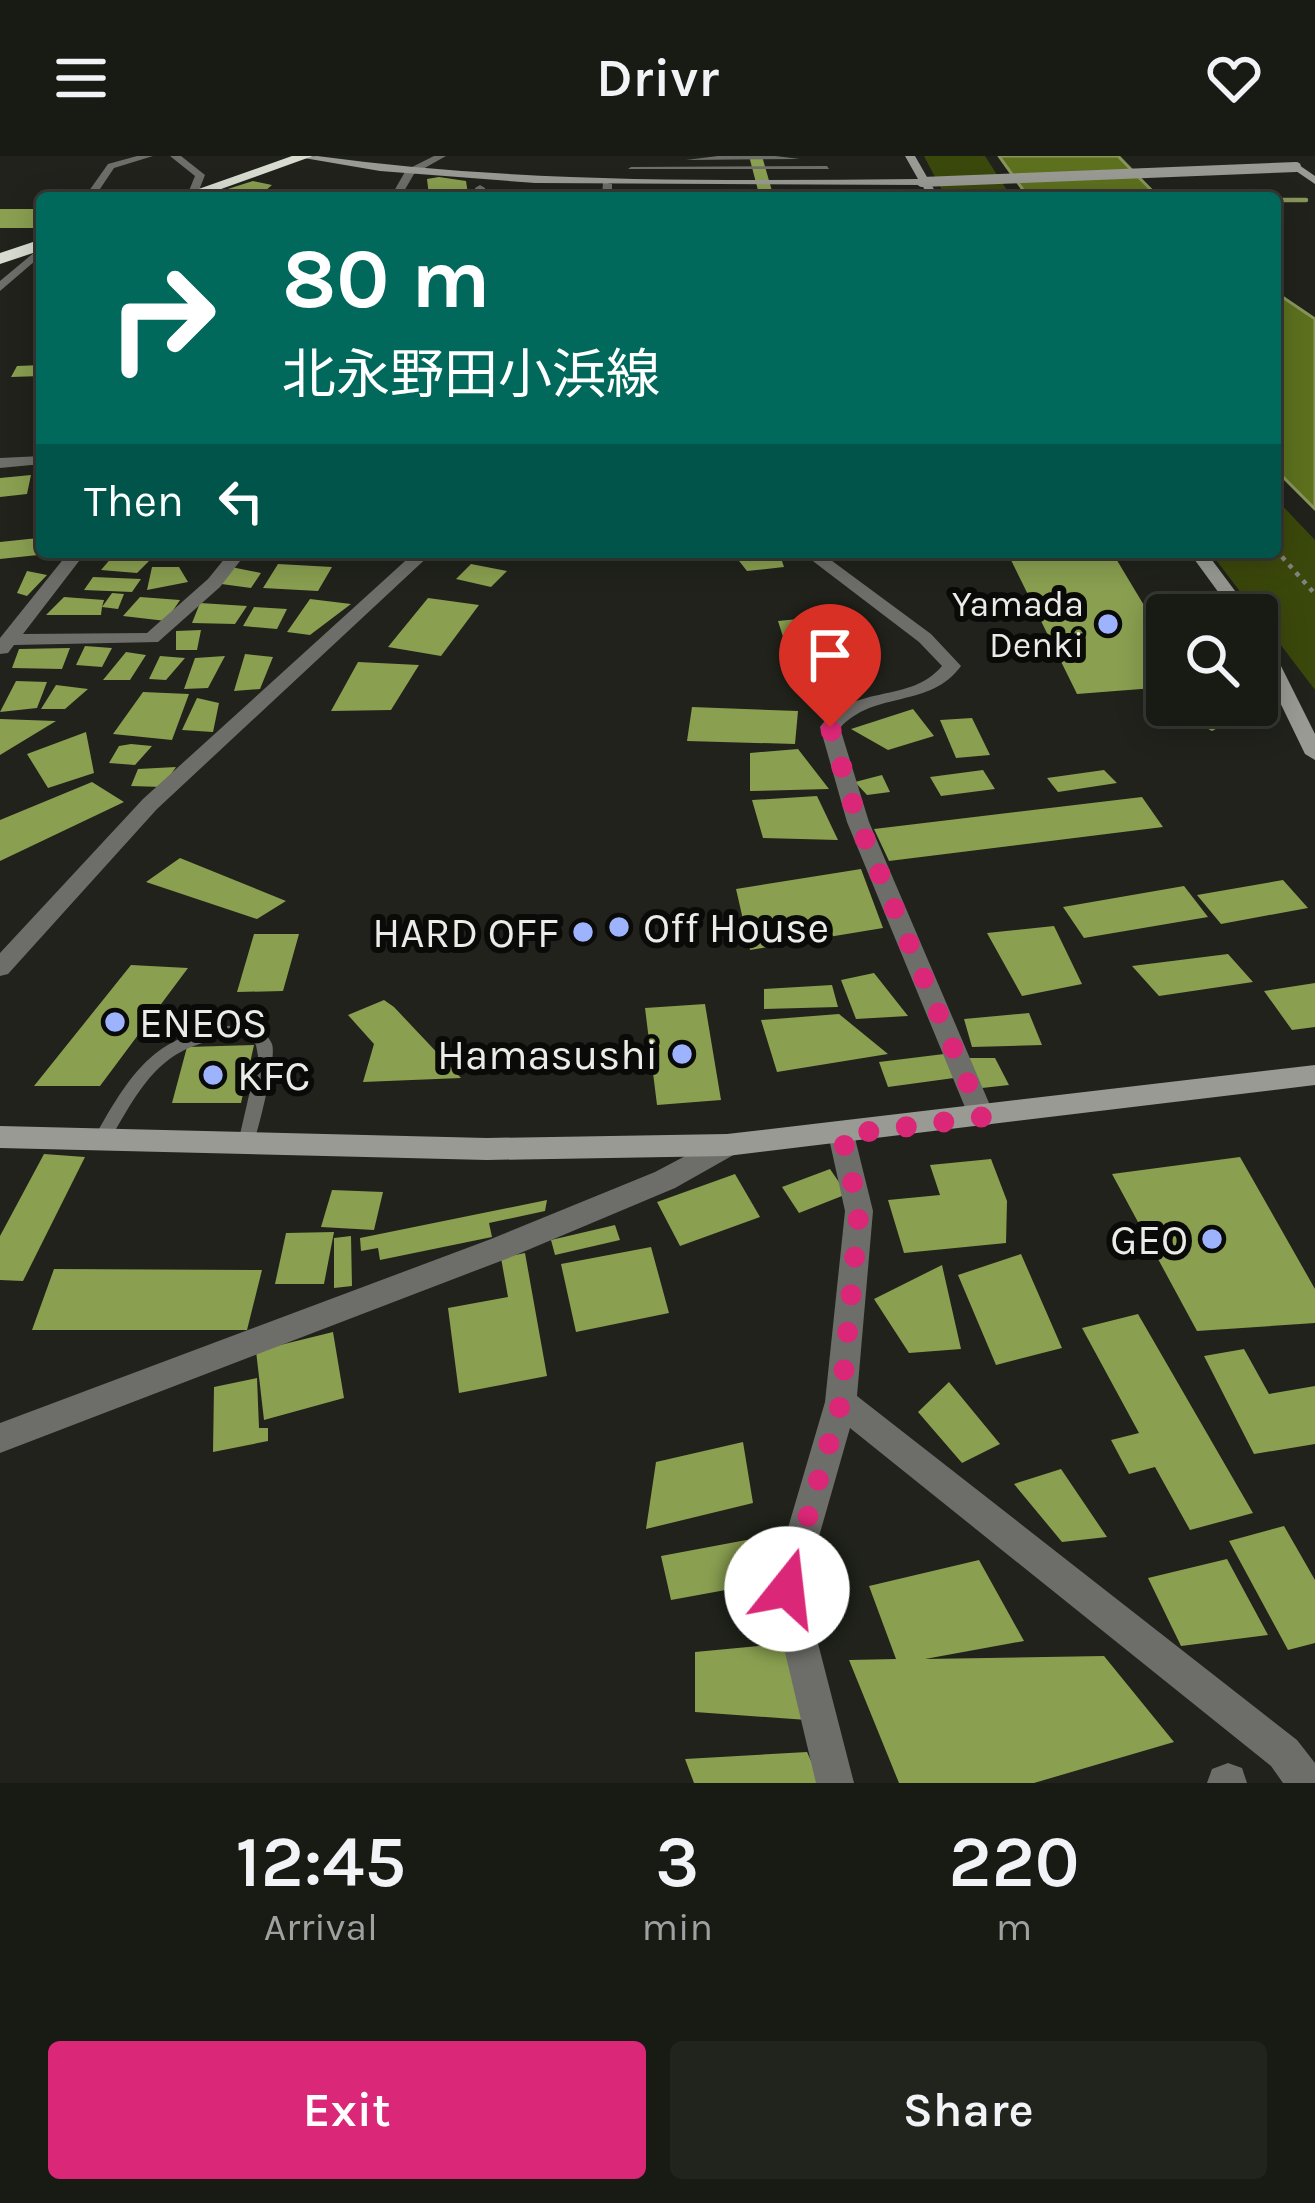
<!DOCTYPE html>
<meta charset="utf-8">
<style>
body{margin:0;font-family:Karla,"Noto Sans JP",sans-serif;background:#21231d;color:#f1f3f6;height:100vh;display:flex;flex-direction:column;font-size:45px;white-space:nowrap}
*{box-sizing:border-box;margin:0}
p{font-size:39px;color:#9fa1a0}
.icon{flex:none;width:66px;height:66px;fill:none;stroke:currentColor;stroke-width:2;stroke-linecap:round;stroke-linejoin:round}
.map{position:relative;height:1627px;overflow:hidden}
.sheet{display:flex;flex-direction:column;background:#181a14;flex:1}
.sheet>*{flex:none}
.guide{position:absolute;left:36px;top:36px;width:1245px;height:366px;border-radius:12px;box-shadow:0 6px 30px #0003,0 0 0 3px #363834;background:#00695c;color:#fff;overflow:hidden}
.tools{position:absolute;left:1146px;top:438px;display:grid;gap:24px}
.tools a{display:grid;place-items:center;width:132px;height:132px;border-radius:12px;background:#181a14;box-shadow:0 6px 30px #0003,0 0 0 3px #363834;font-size:60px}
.pin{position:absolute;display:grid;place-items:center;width:102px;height:102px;color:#fff;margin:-123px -51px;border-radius:50% 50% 50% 0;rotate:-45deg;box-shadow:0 0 12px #0007}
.pin .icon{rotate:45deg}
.me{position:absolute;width:132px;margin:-66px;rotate:16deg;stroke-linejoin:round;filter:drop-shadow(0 0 9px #0008)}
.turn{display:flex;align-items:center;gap:42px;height:252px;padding:0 48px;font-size:54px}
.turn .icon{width:156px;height:156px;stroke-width:2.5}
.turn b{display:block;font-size:84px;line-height:102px}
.then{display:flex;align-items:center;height:114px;padding:0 48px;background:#0003;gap:24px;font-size:45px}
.eta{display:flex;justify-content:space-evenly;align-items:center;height:204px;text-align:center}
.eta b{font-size:72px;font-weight:600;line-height:84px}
.cta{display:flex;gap:24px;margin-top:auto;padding:24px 48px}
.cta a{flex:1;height:138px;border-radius:12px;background:#db2777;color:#fff;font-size:48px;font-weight:600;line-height:138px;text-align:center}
.cta a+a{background:#21231d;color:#f1f3f6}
header{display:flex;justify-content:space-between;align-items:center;height:156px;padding:0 48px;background:#181a14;font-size:54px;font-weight:600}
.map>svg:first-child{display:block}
.green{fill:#3b480b}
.water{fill:#5d701e;stroke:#88955a;stroke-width:3}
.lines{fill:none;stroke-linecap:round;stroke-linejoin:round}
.stream{stroke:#88955a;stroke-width:4.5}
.building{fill:#8a9f50}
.path{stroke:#82837d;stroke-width:4.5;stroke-dasharray:4.5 6;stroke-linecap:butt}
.lane{fill:#6d6e6a;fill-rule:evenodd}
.street{fill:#6d6e6a;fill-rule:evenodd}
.secondary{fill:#989a93;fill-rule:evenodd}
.highway{fill:#d7dbd0;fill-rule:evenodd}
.secondary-bridge{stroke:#989a93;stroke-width:10}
.route{stroke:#db2777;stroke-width:21;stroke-dasharray:0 37.8}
.poi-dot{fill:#9eb3fd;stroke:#0a0b08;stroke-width:4.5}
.labels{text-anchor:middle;stroke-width:12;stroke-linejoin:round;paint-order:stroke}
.far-poi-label{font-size:36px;fill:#ebece7;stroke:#0a0b08;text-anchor:end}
.poi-label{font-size:42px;fill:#ebece7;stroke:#0a0b08;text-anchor:start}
</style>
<header><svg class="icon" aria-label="menu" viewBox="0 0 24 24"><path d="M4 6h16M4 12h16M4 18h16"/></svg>Drivr<svg class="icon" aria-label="heart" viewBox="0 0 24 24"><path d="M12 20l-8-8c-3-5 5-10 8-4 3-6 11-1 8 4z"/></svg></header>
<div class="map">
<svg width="1315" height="1627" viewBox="0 0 1315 1627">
<rect width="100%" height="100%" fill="#20221b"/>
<path class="green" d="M 924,0 L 985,0 L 1012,42 L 946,42 Z
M 1275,342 L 1315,384 L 1315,534 L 1210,396 L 1275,396 Z"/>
<path class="water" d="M 999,0 L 1118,0 L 1159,42 L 1029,42 Z
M 1275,136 L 1315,163 L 1315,353 L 1275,313 Z"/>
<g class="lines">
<path class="stream" d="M 1275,44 L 1306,44"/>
</g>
<path class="building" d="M 749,0 L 762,0 L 774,42 L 760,42 Z
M 439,21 L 466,25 L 468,38 L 429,40 L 427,23 Z
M 253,25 L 272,29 L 265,35 L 284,42 L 215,42 L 215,37 Z
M 0,53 L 42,53 L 42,72 L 0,72 Z
M 42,209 L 42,220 L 11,221 L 17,210 Z
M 31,319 L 27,338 L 0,341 L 0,322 Z
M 38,382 L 38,399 L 0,403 L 0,386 Z
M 340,396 L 404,396 L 399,402 L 340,405 Z
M 732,396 L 779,396 L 784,411 L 747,415 Z
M 1007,396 L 1112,396 L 1151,461 L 1167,460 L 1167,531 L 1077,538 Z
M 113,400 L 149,405 L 137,417 L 101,414 Z
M 278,408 L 332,411 L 318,435 L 263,432 Z
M 471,408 L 507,415 L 491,431 L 456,423 Z
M 152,411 L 179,411 L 188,426 L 147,434 Z
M 231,411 L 261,417 L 251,432 L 214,427 Z
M 27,415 L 47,419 L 27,440 L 17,437 Z
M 93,421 L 141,423 L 132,436 L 84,434 Z
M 112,437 L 124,438 L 118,453 L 102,451 L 101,459 L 46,459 L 64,441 L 104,444 L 102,451 Z
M 140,441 L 180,444 L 166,465 L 123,460 Z
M 428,442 L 479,449 L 441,500 L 388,491 Z
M 310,443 L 351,448 L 310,479 L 287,476 Z
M 200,447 L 247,450 L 235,468 L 192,467 Z
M 254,451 L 287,453 L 277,473 L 243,470 Z
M 828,460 L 838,486 L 786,490 L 778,465 Z
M 201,474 L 197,494 L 176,494 L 176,475 Z
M 85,490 L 112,492 L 102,511 L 76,509 Z
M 70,492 L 62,513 L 12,512 L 19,493 Z
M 126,496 L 146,499 L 130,524 L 103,524 Z
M 245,498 L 273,501 L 260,533 L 234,535 Z
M 160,500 L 185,502 L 166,524 L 149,523 Z
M 225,500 L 208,532 L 184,533 L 195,502 Z
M 358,506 L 419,509 L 391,554 L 331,555 Z
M 837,506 L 845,526 L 809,529 L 801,509 Z
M 16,525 L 47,526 L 37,552 L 0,556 Z
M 56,529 L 88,533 L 65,553 L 41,553 Z
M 143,536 L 189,538 L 172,584 L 113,578 Z
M 197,542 L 219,547 L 213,576 L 182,574 Z
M 1176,549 L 1229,549 L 1245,558 L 1212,575 L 1170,552 Z
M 692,551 L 798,555 L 795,588 L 687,585 Z
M 913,553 L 934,580 L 888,594 L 851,573 Z
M 972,562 L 990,599 L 956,602 L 940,564 Z
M 0,563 L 56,565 L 0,599 Z
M 86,576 L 94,617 L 48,632 L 27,598 Z
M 131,588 L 152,590 L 135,609 L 109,607 L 119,590 Z
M 798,593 L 829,633 L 750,635 L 750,597 Z
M 176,611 L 162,631 L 131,630 L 138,613 Z
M 983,614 L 995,633 L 941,640 L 930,621 Z
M 1104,614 L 1117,627 L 1058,636 L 1047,622 Z
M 882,619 L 890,636 L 867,639 L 855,626 Z
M 92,626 L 124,646 L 0,705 L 0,664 Z
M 817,640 L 838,684 L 763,682 L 752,644 Z
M 1142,641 L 1163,671 L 889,705 L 874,673 Z
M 180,702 L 286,745 L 257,763 L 146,726 Z
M 861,713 L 883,772 L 750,794 L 736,733 Z
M 1283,724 L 1308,752 L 1221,768 L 1197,739 Z
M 1184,730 L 1208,761 L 1084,782 L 1063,751 Z
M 1054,770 L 1082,828 L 1022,840 L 987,777 Z
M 254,778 L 299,778 L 283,835 L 237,836 Z
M 1228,798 L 1253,826 L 1159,840 L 1132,810 Z
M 131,809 L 188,812 L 100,930 L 34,930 Z
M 874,817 L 908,860 L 856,863 L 841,824 Z
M 1315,827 L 1315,871 L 1292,874 L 1264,835 Z
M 832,829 L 838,851 L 764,853 L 764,833 Z
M 384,844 L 394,851 L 461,922 L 363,926 L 374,888 L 348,859 Z
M 705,848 L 721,944 L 657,949 L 645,852 Z
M 1029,857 L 1042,889 L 972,891 L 964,863 Z
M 839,858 L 888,898 L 777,916 L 761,864 Z
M 254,889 L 241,947 L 172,947 L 187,891 Z
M 944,898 L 954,922 L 888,931 L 879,906 Z
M 969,902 L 995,902 L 1009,929 L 982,932 Z
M 44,998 L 85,1001 L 23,1125 L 0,1124 L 0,1080 Z
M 1240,1001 L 1315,1133 L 1315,1167 L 1197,1175 L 1112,1018 Z
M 991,1003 L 1007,1045 L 1006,1087 L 904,1097 L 888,1044 L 940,1039 L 930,1009 Z
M 830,1013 L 847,1038 L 799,1057 L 782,1031 Z
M 735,1018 L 760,1061 L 680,1090 L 657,1046 Z
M 332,1034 L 383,1036 L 374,1074 L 321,1071 Z
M 547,1044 L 545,1055 L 489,1067 L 492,1081 L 380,1104 L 378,1092 L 361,1095 L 360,1082 Z
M 615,1069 L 620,1084 L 555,1099 L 551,1084 Z
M 334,1076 L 324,1128 L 275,1128 L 286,1077 Z
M 351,1080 L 352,1130 L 334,1132 L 334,1082 Z
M 651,1091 L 669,1157 L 576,1176 L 561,1108 Z
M 525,1097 L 547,1220 L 459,1237 L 448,1152 L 508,1141 L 501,1102 Z
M 1021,1098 L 1062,1192 L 996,1209 L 958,1119 Z
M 942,1109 L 961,1193 L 909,1197 L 874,1143 Z
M 54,1113 L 262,1114 L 247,1174 L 32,1174 Z
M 1138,1158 L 1253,1357 L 1190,1374 L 1155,1311 L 1129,1318 L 1111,1284 L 1139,1277 L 1082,1172 Z
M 333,1176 L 344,1242 L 264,1264 L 256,1195 Z
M 1244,1193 L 1269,1238 L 1315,1230 L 1315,1288 L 1254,1298 L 1204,1200 Z
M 257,1222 L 259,1272 L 268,1272 L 268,1285 L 213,1296 L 214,1231 Z
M 949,1226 L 1000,1288 L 962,1307 L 918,1256 Z
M 743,1286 L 753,1347 L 646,1373 L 656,1306 Z
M 1061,1313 L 1107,1381 L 1062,1386 L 1014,1328 Z
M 1284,1370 L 1315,1424 L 1315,1487 L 1288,1494 L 1229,1385 Z
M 757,1382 L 769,1426 L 671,1444 L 661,1400 Z
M 1227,1403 L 1268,1479 L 1181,1490 L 1148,1422 Z
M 979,1404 L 1024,1485 L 925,1503 L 1104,1500 L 1174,1586 L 1034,1627 L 899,1627 L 849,1504 L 896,1503 L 869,1430 Z
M 789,1487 L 821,1565 L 695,1556 L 695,1496 Z
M 807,1596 L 821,1627 L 694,1627 L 685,1603 Z"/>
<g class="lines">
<path class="path" d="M 1275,393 L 1315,438"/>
<path class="lane" d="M 718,0 L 775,0 L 800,3 L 686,4 Z
M 827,10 L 829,13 L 628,13 L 631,11 Z
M 252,868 C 260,873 268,879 272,888 C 277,902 258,975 252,992 L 246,994 L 240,992 L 238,987 L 258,900 L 256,889 L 248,880 C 164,884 146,921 107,989 L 101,991 L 95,989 L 93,984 C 135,908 160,872 252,868 Z"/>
<path class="street" d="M 137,0 L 153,0 L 114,12 L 94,42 L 84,42 L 108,8 Z
M 170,0 L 181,0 L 205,19 L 196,42 L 186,42 L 195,20 Z
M 434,0 L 446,0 L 414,18 L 400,42 L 390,42 L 406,14 Z
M 603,26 L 612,28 L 612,42 L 602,42 Z
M 480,29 L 485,32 L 487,42 L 477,42 L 475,32 Z
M 42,90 L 42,99 L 0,135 L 0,125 Z
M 42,300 L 42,308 L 0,312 L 0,302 Z
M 69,396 L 86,396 L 23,478 L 147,477 L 208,423 L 230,396 L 247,396 L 220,431 L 158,486 L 14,489 L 8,497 L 0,498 L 0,482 Z
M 415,396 L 433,396 L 157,653 L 8,818 L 0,820 L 0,797 L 143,643 Z
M 801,396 L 820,396 L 931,478 L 961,510 C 930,553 874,534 840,572 L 869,666 L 995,961 L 991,968 L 982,971 L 973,968 L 969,961 L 847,666 L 820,571 C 855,526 909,549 942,510 L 919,486 Z
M 841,968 L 851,971 L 854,978 L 873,1055 L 857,1240 L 1297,1584 L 1315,1607 L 1315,1627 L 1283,1627 L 1271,1610 L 850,1272 L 804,1433 L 854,1627 L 816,1627 L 770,1433 L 825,1246 L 845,1055 L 828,978 L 831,971 Z
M 727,978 L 737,981 L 741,989 L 737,997 L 675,1032 L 511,1101 L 0,1297 L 0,1267 L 491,1083 L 655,1016 Z
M 1228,1607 L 1242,1612 L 1247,1627 L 1207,1627 L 1212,1613 Z"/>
<path class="secondary" d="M 317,0 C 517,27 717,25 918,23 L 905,0 L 915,0 L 939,42 L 929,42 L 922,29 L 535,27 L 380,15 L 298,1 Z
M 1293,9 L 1299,9 L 1315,20 L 1315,28 L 1293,13 Z
M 1189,396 L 1206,396 L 1253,459 L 1235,459 Z
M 1257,475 L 1266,480 L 1315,578 L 1315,604 L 1305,598 L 1257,499 Z
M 1315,909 L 1315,929 L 727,1000 L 487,1004 L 0,992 L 0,970 L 487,982 L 727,978 Z"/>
<path class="highway" d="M 292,0 L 313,0 L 196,42 L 173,42 Z
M 42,83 L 42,94 L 0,108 L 0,97 Z"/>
<path class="secondary-bridge" d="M 922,26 L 1296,11"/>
</g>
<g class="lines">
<path class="route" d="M 787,1433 L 841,1246 L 859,1055 L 842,979 L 982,961 L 858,666 L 830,571"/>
</g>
<g class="poi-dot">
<circle cx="1108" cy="468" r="12"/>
<circle cx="619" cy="771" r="12"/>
<circle cx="583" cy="776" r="12"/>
<circle cx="115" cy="866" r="12"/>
<circle cx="682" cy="898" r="12"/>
<circle cx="213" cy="919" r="12"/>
<circle cx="1212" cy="1083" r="12"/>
</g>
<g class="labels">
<g class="far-poi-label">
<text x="1084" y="460">Yamada<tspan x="1084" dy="41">Denki</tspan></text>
</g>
<g class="poi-label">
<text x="643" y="786">Off House</text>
<text x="559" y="791" text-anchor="end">HARD OFF</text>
<text x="139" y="881">ENEOS</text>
<text x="658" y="913" text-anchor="end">Hamasushi</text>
<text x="237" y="934">KFC</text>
<text x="1188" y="1098" text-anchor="end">GEO</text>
</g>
</g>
</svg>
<div class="tools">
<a><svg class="icon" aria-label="search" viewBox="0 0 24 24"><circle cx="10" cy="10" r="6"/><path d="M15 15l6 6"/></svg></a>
</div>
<div class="pin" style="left:830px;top:571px;background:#d93025"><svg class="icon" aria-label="arrive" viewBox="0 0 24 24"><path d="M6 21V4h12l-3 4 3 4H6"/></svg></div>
<svg class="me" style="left:787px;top:1433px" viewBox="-20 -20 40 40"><circle r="19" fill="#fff"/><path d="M0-13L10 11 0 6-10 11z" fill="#db2777"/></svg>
<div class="guide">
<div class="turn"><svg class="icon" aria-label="right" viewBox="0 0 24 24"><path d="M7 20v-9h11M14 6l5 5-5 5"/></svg><div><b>80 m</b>北永野田小浜線</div></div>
<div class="then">Then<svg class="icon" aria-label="left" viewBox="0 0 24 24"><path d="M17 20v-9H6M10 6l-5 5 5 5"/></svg></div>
</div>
</div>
<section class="sheet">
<div class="eta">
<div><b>12:45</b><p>Arrival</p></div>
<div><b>3</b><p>min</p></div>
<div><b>220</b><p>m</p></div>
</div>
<div class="cta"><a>Exit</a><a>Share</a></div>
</section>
